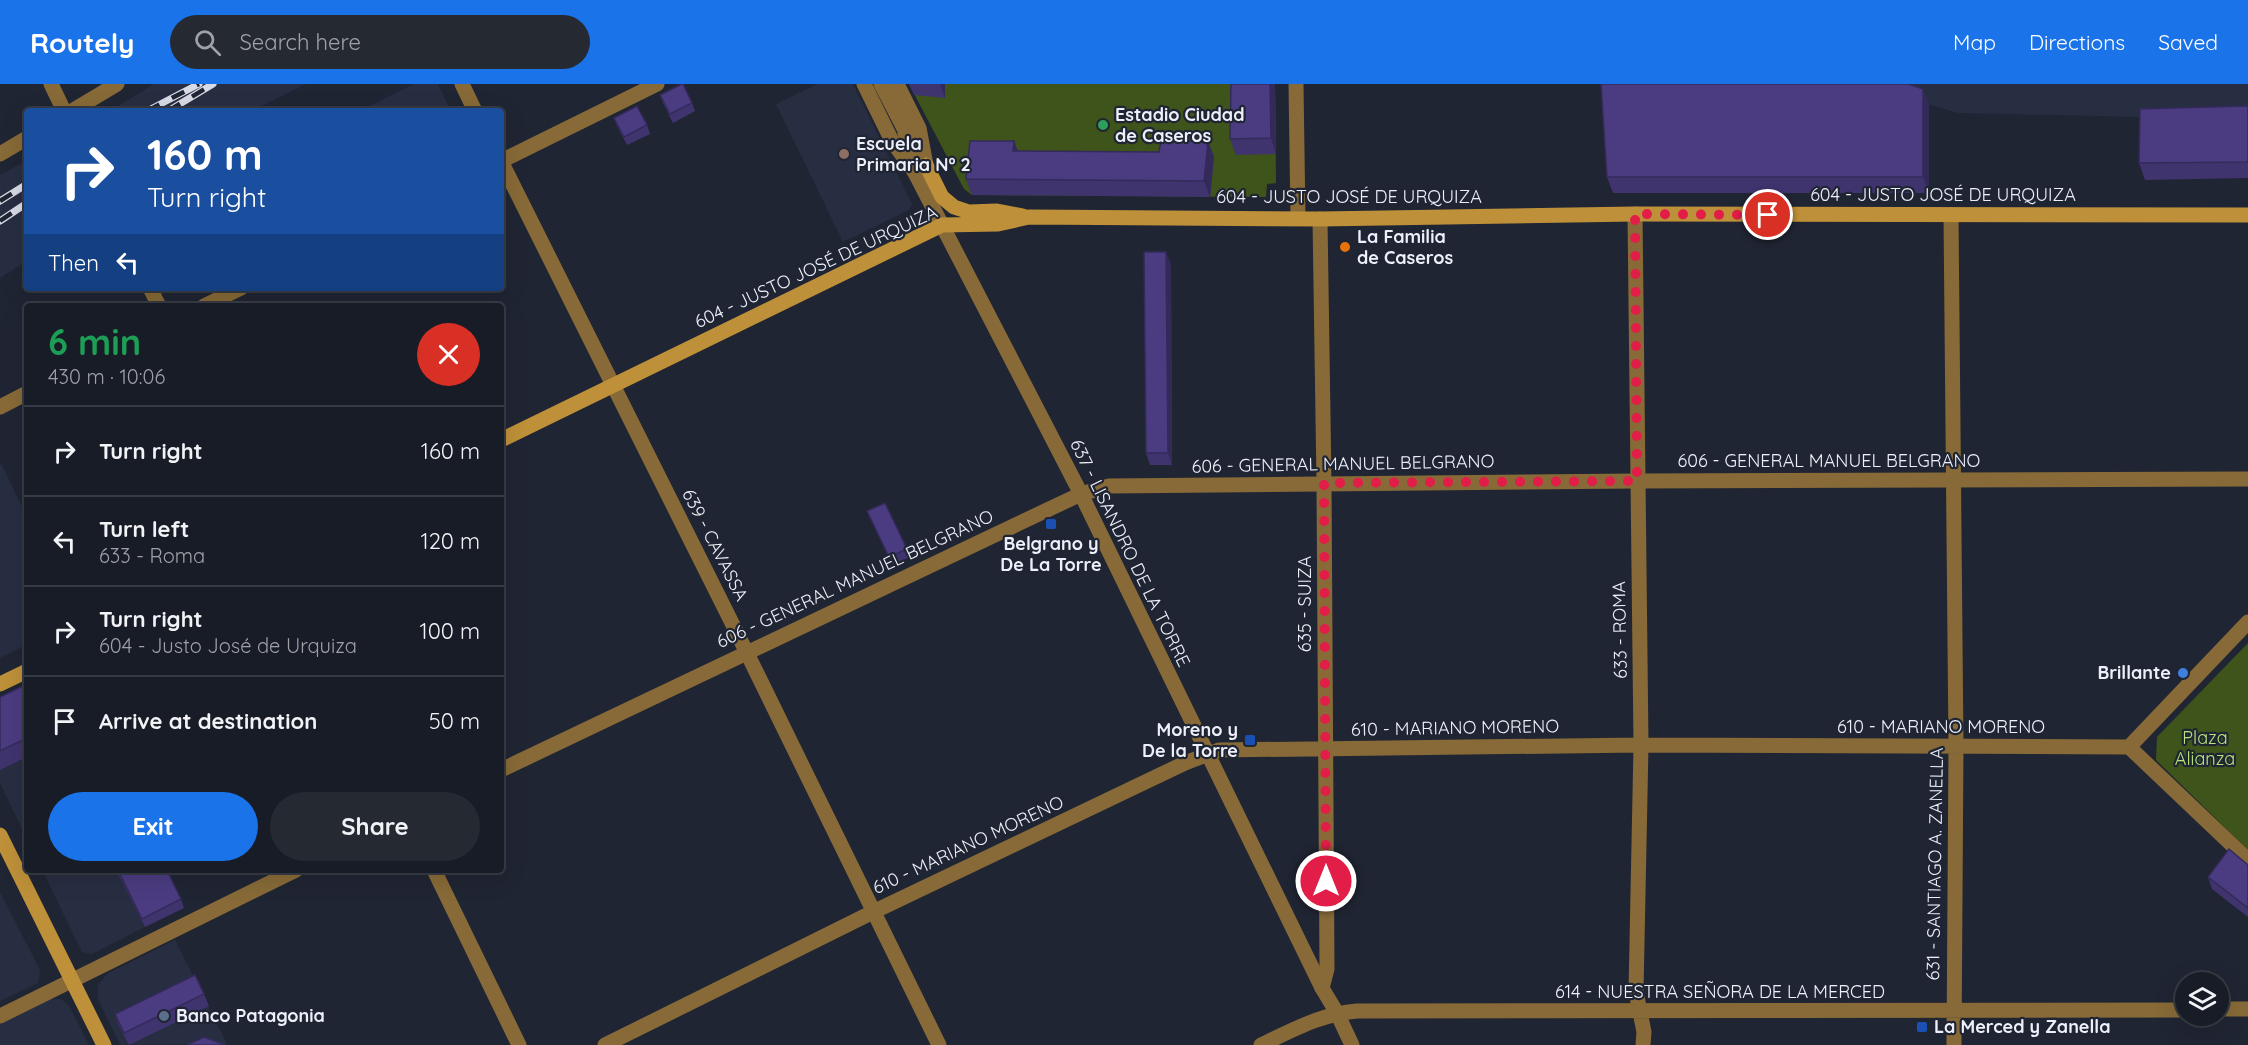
<!DOCTYPE html>
<meta charset="utf-8">
<style>
body{margin:0;font-family:Quicksand,sans-serif;background:#252932;color:#f1f3f6;height:100vh;display:flex;flex-direction:column;font-size:22px;white-space:nowrap}
*{box-sizing:border-box;margin:0}
p{font-size:20px;color:#9fa1a7}
.icon{flex:none;width:33px;height:33px;fill:none;stroke:currentColor;stroke-width:2;stroke-linecap:round;stroke-linejoin:round}
.map{position:relative;flex:1;overflow:hidden}
.drawer{position:absolute;left:24px;top:219px;width:480px;height:570px;display:flex;flex-direction:column;background:#181c26;border-radius:6px;box-shadow:0 6px 24px #0002,0 0 0 2px #363a43}
.drawer>*{flex:none}
.guide{position:absolute;left:24px;top:24px;width:480px;height:183px;border-radius:6px;box-shadow:0 6px 24px #0002,0 0 0 2px #363a43;background:#1a4fa0;color:#fff;overflow:hidden}
.buttons{position:absolute;left:2175px;top:888px;display:grid;gap:12px}
.buttons a{display:grid;place-items:center;width:54px;height:54px;border-radius:50%;background:#181c26;box-shadow:0 6px 24px #0002,0 0 0 2px #363a43;font-size:30px}
.pin{position:absolute;display:grid;place-items:center;width:51px;height:51px;color:#fff;margin:-26px;border:3px solid #fff;border-radius:50%;box-shadow:0 2px 6px #0007}
.me{position:absolute;width:66px;margin:-33px;rotate:0deg;stroke-linejoin:round;filter:drop-shadow(0 0 4px #0008)}
.turn{display:flex;align-items:center;gap:21px;height:126px;padding:0 24px;font-size:27px}
.turn .icon{width:78px;height:78px;stroke-width:2.5}
.turn b{display:block;font-size:42px;line-height:51px}
.then{display:flex;align-items:center;height:57px;padding:0 24px;background:#0003;gap:12px;font-size:22px}
.round{display:grid;place-items:center;flex:none;width:63px;height:63px;border-radius:32px;background:#252932}
.headline{display:flex;align-items:center;justify-content:space-between;height:102px;padding:0 24px}
h1{font-size:36px;font-weight:700;line-height:45px;color:#1e9e55}
.action{display:flex;gap:12px;margin-top:auto;padding:12px 24px}
.action a{flex:1;height:69px;border-radius:36px;background:#1a73e8;color:#fff;font-size:24px;font-weight:700;line-height:69px;text-align:center}
.action a+a{background:#252932;color:#f1f3f6}
ul{padding:0;list-style:none}
li{display:flex;align-items:center;gap:18px;height:90px;padding:0 24px;border-top:2px solid #363a43}
li div{flex:1}
li b{display:block;font-size:22px}
li em{font-style:normal}
header{display:flex;align-items:center;gap:36px;box-sizing:border-box;height:84px;padding:0 30px;background:#1a73e8;color:#fff}
header strong{font-size:28px}
nav{display:flex;gap:33px;margin-inline-start:auto;font-size:21px}
.search{width:420px;height:54px;background:#252932;display:flex;align-items:center;gap:15px;box-sizing:border-box;padding:0 21px;border-radius:33px;color:#9fa1a7;font-size:22px}
.map>svg:first-child{display:block}
.built{fill:#282e42}
.green{fill:#3e541b}
.lines{fill:none;stroke-linecap:round;stroke-linejoin:round}
.minor{stroke:#876a37;stroke-width:15}
.tertiary{stroke:#876a37;stroke-width:15}
.secondary{stroke:#be9039;stroke-width:15}
.rail-casing{stroke:#d8dbe6;stroke-width:7}
.rail{stroke:#202533;stroke-width:4.5;stroke-dasharray:14;stroke-linecap:butt}
.wall{fill:#40346f}
.shaded-wall{fill:#342a5a}
.building{fill:#4b3c81;stroke:#342a5a;stroke-width:1.5}
.route{stroke:#e11d48;stroke-width:10;stroke-dasharray:0 18}
.leisure-dot{fill:#2e9e5b;stroke:#202533;stroke-width:2}
.education-dot{fill:#8d6e63;stroke:#202533;stroke-width:2}
.food-dot{fill:#e8710a;stroke:#202533;stroke-width:2}
.transit-dot{fill:#1a4fb4;stroke:#202533;stroke-width:2}
.shop-dot{fill:#3f7fe0;stroke:#202533;stroke-width:2}
.service-dot{fill:#5c6f8a;stroke:#202533;stroke-width:2}
.labels{text-anchor:middle;stroke-width:4.5;stroke-linejoin:round;paint-order:stroke}
.poi-label{font-size:18px;font-weight:bold;fill:#edf0fa;stroke:#202533;text-anchor:start}
.street-label{font-size:18px;fill:#edf0fa;stroke:#202533}
.park-label{font-size:18px;fill:#b8e47b;stroke:#202533}
</style>
<header>
<strong>Routely</strong>
<div class="search"><svg class="icon" aria-label="search" viewBox="0 0 24 24"><circle cx="10" cy="10" r="6"/><path d="M15 15l6 6"/></svg>Search here</div>
<nav><a>Map</a><a>Directions</a><a>Saved</a></nav>
</header>
<div class="map">
<svg width="2248" height="961" viewBox="0 0 2248 961">
<rect width="100%" height="100%" fill="#202533"/>
<path class="built" d="M 154,0 L 305,0 L 251,27 L 110,27 Z
M 414,0 L 438,0 L 451,27 L 360,27 Z
M 817,0 L 853,0 L 912,120 L 909,126 L 843,158 L 776,20 Z
M 1860,0 L 2248,0 L 2248,30 L 2141,33 L 1958,29 Z
M 27,76 L 27,177 L 0,194 L 0,91 Z
M 2,381 L 27,433 L 27,560 L 0,574 L 0,382 Z
M 27,673 L 27,755 L 0,699 L 0,686 Z
M 42,786 L 116,786 L 145,843 L 92,870 L 82,868 Z
M 0,808 L 40,886 L 38,899 L 0,917 Z
M 175,856 L 227,960 L 120,961 L 98,915 L 98,901 L 107,890 Z
M 49,915 L 61,915 L 69,922 L 89,961 L 0,961 L 0,939 Z"/>
<path class="green" d="M 909,0 L 1275,0 L 1276,99 L 1267,100 L 1266,113 L 972,111 L 964,105 Z
M 2248,559 L 2248,766 L 2156,676 L 2157,653 Z"/>
<g class="lines">
<path class="minor" d="M 51,0 L 64,27
M 462,0 L 475,27
M 864,0 L 892,57 L 914,87
M 897,0 L 919,44 L 926,81
M 1296,0 L 1298,134
M 72,27 L 117,0
M 0,70 L 27,54
M 501,77 L 746,567 L 939,961
M 501,77 L 657,0
M 1635,130 L 1641,661 L 1636,908 L 1644,948 L 1643,961
M 1951,131 L 1956,662 L 1954,961
M 1320,135 L 1324,399 L 1327,885 L 1322,904
M 150,204 L 159,222
M 204,222 L 241,204
M 0,323 L 27,309
M 2129,663 L 2248,776
M 434,786 L 519,961
M 2218,925 L 2248,925
M 605,961 L 873,828 L 1185,679 L 1219,666 L 1641,661 L 2129,663 L 2248,538
M 1261,961 C 1293,946 1321,930 1357,927 L 2186,926"/>
<path class="tertiary" d="M 881,0 L 910,56
M 905,49 L 914,87 L 1081,410 L 1322,904 L 1337,929 L 1352,961
M 501,686 L 1045,427 L 1081,410 L 1109,402 L 1637,397 L 2248,395
M 0,932 L 296,786"/>
<path class="secondary" d="M 926,81 L 942,113 L 954,123 L 969,128 L 997,127 L 1023,132
M 501,356 L 942,141 L 998,140 L 1029,133 L 1320,135 L 1635,130 L 2248,131
M 0,600 L 27,587
M 0,751 L 104,961"/>
<g class="rail-casing">
<path id="rail" d="M 147,27 L 199,0
M 168,27 L 213,0
M 0,117 L 27,100
M 0,137 L 27,119"/>
</g>
<use href="#rail" class="rail"/>
</g>
<path class="wall" d="M 909,0 L 945,0 L 945,14 L 914,11 Z
M 1275,0 L 1276,70 L 1236,71 L 1230,55 Z
M 1923,5 L 1929,21 L 1929,109 L 1613,109 L 1607,93 Z
M 660,11 L 692,19 L 695,27 L 673,39 L 663,19 Z
M 2248,22 L 2248,94 L 2145,96 L 2139,79 Z
M 614,34 L 647,41 L 650,50 L 627,61 L 617,42 Z
M 1014,57 L 1018,67 L 1159,68 L 1208,57 L 1214,73 L 1210,113 L 972,111 L 966,95 Z
M 1171,180 L 1172,381 L 1150,381 L 1146,369 Z
M 867,427 L 907,465 L 910,473 L 892,481 Z
M 27,600 L 27,673 L 0,686 L 0,613 Z
M 2248,781 L 2248,833 L 2212,805 L 2208,793 Z
M 116,786 L 167,786 L 181,815 L 184,824 L 145,843 Z
M 204,910 L 209,922 L 129,961 L 119,942 L 115,930 Z"/>
<path class="shaded-wall" d="M 940,0 L 945,0 L 945,14 Z
M 1270,0 L 1275,0 L 1276,70 L 1271,54 Z
M 1923,5 L 1929,21 L 1929,109 L 1923,93 Z
M 1014,57 L 1020,73 L 1013,67 Z
M 1208,57 L 1214,73 L 1210,113 L 1204,97 Z
M 1166,168 L 1171,180 L 1172,381 L 1168,369 Z"/>
<path class="building" d="M 682,0 L 683,0 L 692,19 L 670,30 L 660,11 Z
M 1231,0 L 1270,0 L 1271,54 L 1230,55 Z
M 1601,0 L 1908,0 L 1923,5 L 1923,93 L 1607,93 Z
M 637,22 L 647,41 L 624,53 L 614,34 Z
M 2248,22 L 2248,78 L 2139,79 L 2140,25 Z
M 970,57 L 1014,57 L 1013,67 L 1159,68 L 1161,57 L 1208,57 L 1204,97 L 966,95 Z
M 1144,168 L 1166,168 L 1168,369 L 1146,369 Z
M 885,419 L 907,465 L 889,473 L 867,427 Z
M 27,600 L 27,654 L 0,667 L 0,613 Z
M 2229,765 L 2248,781 L 2248,824 L 2208,793 Z
M 118,786 L 167,786 L 181,815 L 142,835 Z
M 195,891 L 204,910 L 124,949 L 115,930 Z
M 204,953 L 225,961 L 187,961 Z"/>
<g class="lines">
<path class="route" d="M 1326,797 L 1324,399 L 1637,397 L 1635,130 L 1768,131"/>
</g>
<circle class="leisure-dot" cx="1103" cy="41" r="6"/>
<circle class="education-dot" cx="844" cy="70" r="6"/>
<circle class="food-dot" cx="1345" cy="163" r="6"/>
<g class="transit-dot">
<rect x="1045" y="434" width="12" height="12" rx="3"/>
<rect x="1244" y="650" width="12" height="12" rx="3"/>
<rect x="1916" y="937" width="12" height="12" rx="3"/>
</g>
<circle class="shop-dot" cx="2183" cy="589" r="6"/>
<circle class="service-dot" cx="164" cy="932" r="6"/>
<g class="labels">
<g class="poi-label">
<text x="1115" y="37">Estadio Ciudad<tspan x="1115" dy="21">de Caseros</tspan></text>
<text x="856" y="66">Escuela<tspan x="856" dy="21">Primaria N° 2</tspan></text>
<text x="1357" y="159">La Familia<tspan x="1357" dy="21">de Caseros</tspan></text>
<text x="1051" y="466" text-anchor="middle">Belgrano y<tspan x="1051" dy="21">De La Torre</tspan></text>
<text x="2171" y="595" text-anchor="end">Brillante</text>
<text x="1238" y="652" text-anchor="end">Moreno y<tspan x="1238" dy="21">De la Torre</tspan></text>
<text x="176" y="938">Banco Patagonia</text>
<text x="1934" y="949">La Merced y Zanella</text>
</g>
<g class="street-label">
<text x="1943" y="117">604 - JUSTO JOSÉ DE URQUIZA</text>
<text x="1349" y="119">604 - JUSTO JOSÉ DE URQUIZA</text>
<text transform="translate(816 183) rotate(-25)" y="6">604 - JUSTO JOSÉ DE URQUIZA</text>
<text x="1829" y="383">606 - GENERAL MANUEL BELGRANO</text>
<text transform="translate(1343 380) rotate(-1)" y="6">606 - GENERAL MANUEL BELGRANO</text>
<text transform="translate(715 461) rotate(63)" y="6">639 - CAVASSA</text>
<text transform="translate(1130 469) rotate(64)" y="6">637 - LISANDRO DE LA TORRE</text>
<text transform="translate(855 495) rotate(-25)" y="6">606 - GENERAL MANUEL BELGRANO</text>
<text transform="translate(1305 520) rotate(-90)" y="6">635 - SUIZA</text>
<text transform="translate(1620 546) rotate(-91)" y="6">633 - ROMA</text>
<text x="1941" y="649">610 - MARIANO MORENO</text>
<text transform="translate(1455 644) rotate(-1)" y="6">610 - MARIANO MORENO</text>
<text transform="translate(968 761) rotate(-25)" y="6">610 - MARIANO MORENO</text>
<text transform="translate(1935 780) rotate(-89)" y="6">631 - SANTIAGO A. ZANELLA</text>
<text x="1720" y="914">614 - NUESTRA SEÑORA DE LA MERCED</text>
</g>
<g class="park-label">
<text x="2205" y="660">Plaza<tspan x="2205" dy="21">Alianza</tspan></text>
</g>
</g>
</svg>
<div class="buttons">
<a><svg class="icon" aria-label="layers" viewBox="0 0 24 24"><path d="M12 4l9 5-9 5-9-5zM3 14l9 5 9-5"/></svg></a>
</div>
<div class="pin" style="left:1768px;top:131px;background:#d93025"><svg class="icon" aria-label="arrive" viewBox="0 0 24 24"><path d="M6 21V4h12l-3 4 3 4H6"/></svg></div>
<svg class="me" style="left:1326px;top:797px" viewBox="-20 -20 40 40"><circle r="17" fill="#e11d48" stroke="#fff" stroke-width="3"/><path d="M0-11L8 9 0 5-8 9z" fill="#fff"/></svg>
<div class="guide">
<div class="turn"><svg class="icon" aria-label="right" viewBox="0 0 24 24"><path d="M7 20v-9h11M14 6l5 5-5 5"/></svg><div><b>160 m</b>Turn right</div></div>
<div class="then">Then<svg class="icon" aria-label="left" viewBox="0 0 24 24"><path d="M17 20v-9H6M10 6l-5 5 5 5"/></svg></div>
</div>
<section class="drawer">
<div class="headline"><div><h1>6 min</h1><p>430 m · 10:06</p></div><a class="round" style="background:#d93025;color:#fff"><svg class="icon" aria-label="close" viewBox="0 0 24 24"><path d="M6 6l12 12M18 6L6 18"/></svg></a></div>
<ul>
<li><svg class="icon" aria-label="right" viewBox="0 0 24 24"><path d="M7 20v-9h11M14 6l5 5-5 5"/></svg><div><b>Turn right</b></div><em>160 m</em></li>
<li><svg class="icon" aria-label="left" viewBox="0 0 24 24"><path d="M17 20v-9H6M10 6l-5 5 5 5"/></svg><div><b>Turn left</b><p>633 - Roma</p></div><em>120 m</em></li>
<li><svg class="icon" aria-label="right" viewBox="0 0 24 24"><path d="M7 20v-9h11M14 6l5 5-5 5"/></svg><div><b>Turn right</b><p>604 - Justo José de Urquiza</p></div><em>100 m</em></li>
<li><svg class="icon" aria-label="arrive" viewBox="0 0 24 24"><path d="M6 21V4h12l-3 4 3 4H6"/></svg><div><b>Arrive at destination</b></div><em>50 m</em></li>
</ul>
<div class="action"><a>Exit</a><a>Share</a></div>
</section>
</div>
